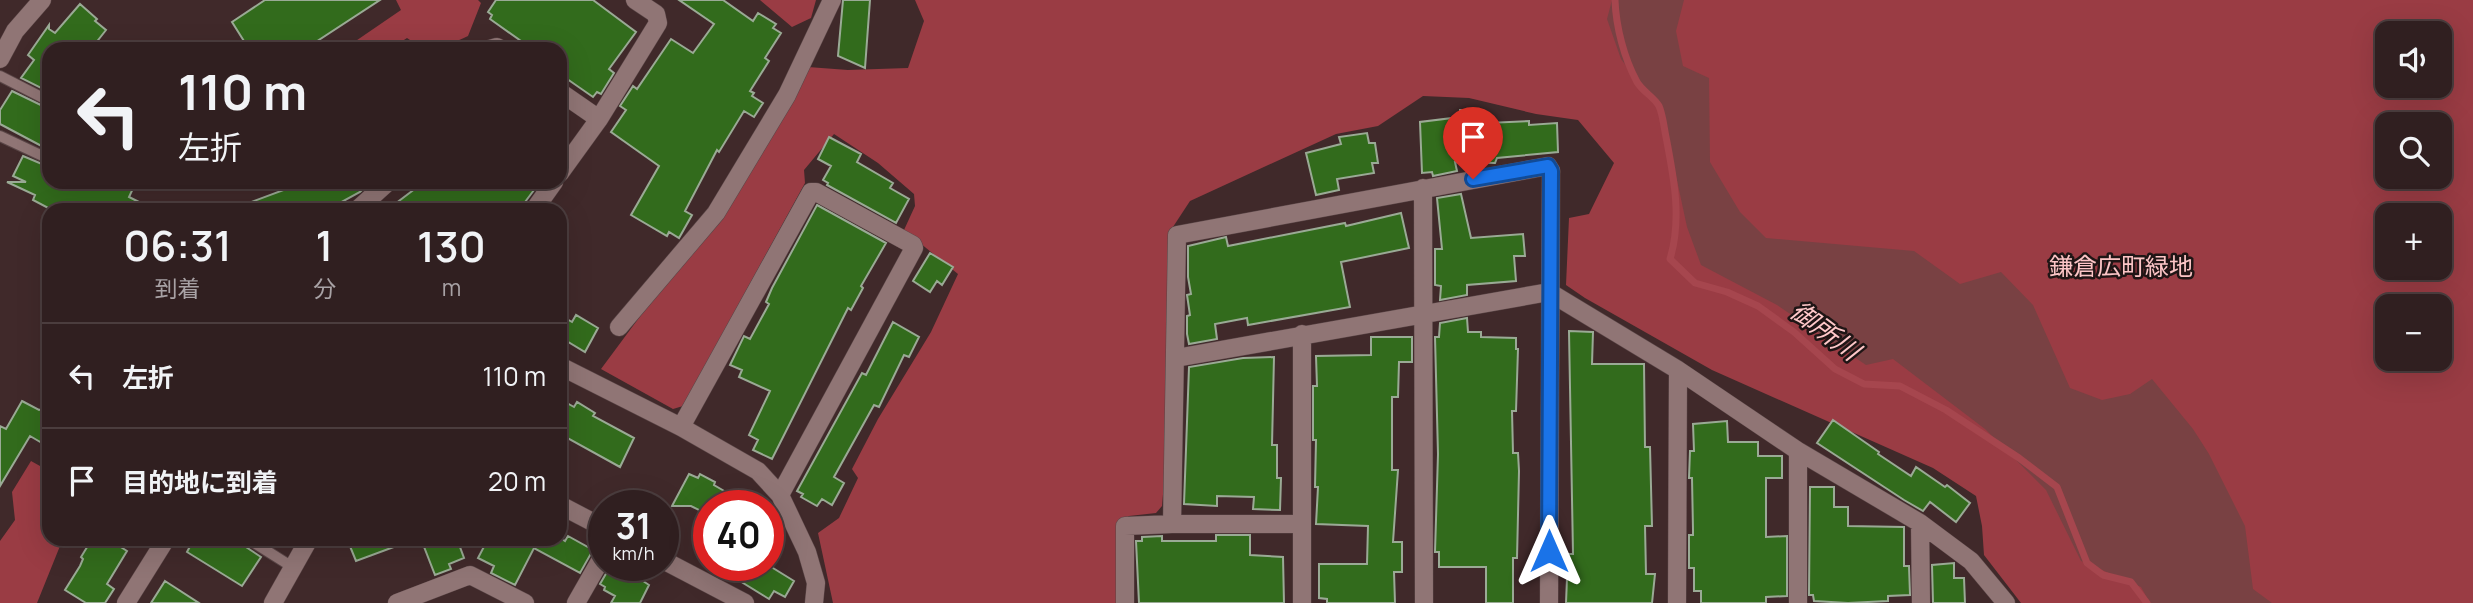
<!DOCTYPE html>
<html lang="ja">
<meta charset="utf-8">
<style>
body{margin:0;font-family:Manrope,"Noto Sans JP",sans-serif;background:#3c2c2d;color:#f1f3f6;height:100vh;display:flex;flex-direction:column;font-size:26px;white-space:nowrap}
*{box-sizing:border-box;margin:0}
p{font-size:23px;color:#a8a2a5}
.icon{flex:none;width:38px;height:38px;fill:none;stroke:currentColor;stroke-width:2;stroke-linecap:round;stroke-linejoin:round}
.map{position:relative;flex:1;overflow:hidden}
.panel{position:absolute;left:42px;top:203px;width:525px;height:343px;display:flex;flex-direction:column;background:#301f20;border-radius:21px;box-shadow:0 7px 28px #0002,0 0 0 2px #4b3d3e}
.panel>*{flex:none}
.guide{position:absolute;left:42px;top:42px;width:525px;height:147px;border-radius:21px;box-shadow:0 7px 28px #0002,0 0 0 2px #4b3d3e;background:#301f20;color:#f1f3f6;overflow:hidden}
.fabs{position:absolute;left:2375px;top:21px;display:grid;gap:14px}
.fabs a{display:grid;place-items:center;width:77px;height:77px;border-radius:14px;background:#301f20;box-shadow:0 7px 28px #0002,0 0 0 2px #4b3d3e;font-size:35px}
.speed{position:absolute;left:588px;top:490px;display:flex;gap:14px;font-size:35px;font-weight:700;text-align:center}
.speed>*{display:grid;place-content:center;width:91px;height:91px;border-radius:50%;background:#301f20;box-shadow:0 7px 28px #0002,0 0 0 2px #4b3d3e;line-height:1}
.speed small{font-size:18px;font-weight:400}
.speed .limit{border:10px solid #d22;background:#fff;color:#111}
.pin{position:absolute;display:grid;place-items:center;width:60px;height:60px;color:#fff;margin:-72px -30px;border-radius:50% 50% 50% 0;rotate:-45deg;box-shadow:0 0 7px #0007}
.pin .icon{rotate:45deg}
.me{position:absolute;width:77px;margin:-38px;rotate:0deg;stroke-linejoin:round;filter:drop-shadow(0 0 5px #0008)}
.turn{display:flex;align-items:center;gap:24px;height:147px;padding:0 21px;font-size:32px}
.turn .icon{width:91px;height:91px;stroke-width:2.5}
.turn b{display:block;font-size:49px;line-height:60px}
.eta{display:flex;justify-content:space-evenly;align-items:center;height:119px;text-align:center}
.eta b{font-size:42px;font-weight:600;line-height:49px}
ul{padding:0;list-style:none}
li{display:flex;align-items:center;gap:21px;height:105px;padding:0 21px;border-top:2px solid #4b3d3e}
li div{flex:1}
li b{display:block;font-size:26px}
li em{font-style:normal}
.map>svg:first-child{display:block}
.green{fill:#794143;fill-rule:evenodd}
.forest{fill:#9a3c44;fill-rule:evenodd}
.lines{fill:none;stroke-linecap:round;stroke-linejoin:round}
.stream{stroke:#a6464e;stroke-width:7}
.building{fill:#326b1c;stroke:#9aaa95;stroke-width:2}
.service-casing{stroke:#5a4647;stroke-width:12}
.minor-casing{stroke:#5a4647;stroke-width:19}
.tertiary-casing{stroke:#5a4647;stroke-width:19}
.service{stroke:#907575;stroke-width:10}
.minor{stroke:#907575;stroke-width:18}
.tertiary{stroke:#907575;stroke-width:18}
.route-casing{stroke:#114b97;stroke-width:18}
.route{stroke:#1a73e8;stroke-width:12}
.labels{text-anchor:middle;stroke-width:5;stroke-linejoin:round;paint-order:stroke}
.park-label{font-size:24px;fill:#fcc5c6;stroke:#1f1515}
.water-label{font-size:26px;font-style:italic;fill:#ffc8c9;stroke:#1f1515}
</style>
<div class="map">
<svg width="2473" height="603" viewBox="0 0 2473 603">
<rect width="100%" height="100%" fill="#40292a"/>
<path class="green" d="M 1556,0 L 2473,0 L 2473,603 L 2100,603 L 1966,484 L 1657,271 ZM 2387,33 L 2440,33 L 2440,86 L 2387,86 ZM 2387,124 L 2440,124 L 2440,177 L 2387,177 ZM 2387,215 L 2440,215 L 2440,268 L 2387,268 ZM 2387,306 L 2440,306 L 2440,359 L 2387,359 Z"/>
<path class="forest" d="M 396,0 L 478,0 L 481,3 L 468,36 C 446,46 429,53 407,38 L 390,49 L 344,49 L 401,10 Z
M 760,0 L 816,0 L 811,18 L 792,27 Z
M 915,0 L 1612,0 L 1607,19 L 1621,59 L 1663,115 L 1687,227 L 1701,265 L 1777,305 L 1866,365 L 1893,359 L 1985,429 L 2046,490 L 2081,561 L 2141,587 L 2150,603 L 2021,603 L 1984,555 L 1982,526 L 1976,496 L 1933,468 L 1712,370 L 1585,298 L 1566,285 L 1569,218 L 1589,214 L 1614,163 L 1578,120 L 1536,114 L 1469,98 L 1423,96 L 1378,126 L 1336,134 L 1190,201 L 1169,233 L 1166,460 L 1162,506 L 1156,513 L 1129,516 L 1117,526 L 1117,603 L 833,603 L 818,533 L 839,518 L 858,478 L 852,469 L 878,419 L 931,332 L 958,274 L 904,230 L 915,206 L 914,194 L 878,163 L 834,134 L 804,170 L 805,183 L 683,406 L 673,409 L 601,369 L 667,280 L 808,67 L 848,70 L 908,68 L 924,21 Z
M 1684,0 L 2473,0 L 2473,603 L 2272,603 L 2253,589 L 2245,526 L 2209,454 L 2193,429 L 2152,379 L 2130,394 L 2102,400 L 2070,388 L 2033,305 L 2001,272 L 1960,284 L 1914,251 L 1766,238 L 1740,212 L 1710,162 L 1709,78 L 1683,66 L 1676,31 ZM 2387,33 L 2440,33 L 2440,86 L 2387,86 ZM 2387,124 L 2440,124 L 2440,177 L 2387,177 ZM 2387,215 L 2440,215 L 2440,268 L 2387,268 ZM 2387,306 L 2440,306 L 2440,359 L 2387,359 Z
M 31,461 L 49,471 L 49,539 L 73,539 L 60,546 L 37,603 L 0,603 L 0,541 L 15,520 L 12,492 Z"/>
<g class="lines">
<path class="stream" d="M 1615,0 C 1616,27 1624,58 1637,82 C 1642,91 1654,97 1659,106 C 1663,115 1664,128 1666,137 C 1674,178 1682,219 1670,259 L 1695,283 L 1727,292 L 1758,306 L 1794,332 L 1835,369 L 1864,384 L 1900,386 L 1946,410 L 2019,458 L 2057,487 L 2087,563 L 2103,575 L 2131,582 L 2147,603"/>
</g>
<path class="building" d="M 265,0 L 380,0 L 305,49 L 249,49 L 232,22 Z
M 496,0 L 593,0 L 636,32 L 609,69 L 614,73 L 601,94 L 597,92 L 593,97 L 560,74 L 560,49 L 515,49 L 521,41 L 490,19 L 492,15 L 488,12 Z
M 679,0 L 723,0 L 753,21 L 758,13 L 776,24 L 773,28 L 781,33 L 765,58 L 769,61 L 750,91 L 754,93 L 752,96 L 763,103 L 754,117 L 744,111 L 719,152 L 717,150 L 685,211 L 692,215 L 679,238 L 669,232 L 667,236 L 631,215 L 659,166 L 611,132 L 626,110 L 620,106 L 633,86 L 637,89 L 671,39 L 693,53 L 714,24 Z
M 843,0 L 870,0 L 865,68 L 838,56 Z
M 80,4 L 97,19 L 95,21 L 106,30 L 91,49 L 49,49 L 49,92 L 21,78 L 34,60 L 28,55 L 49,25 L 49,29 L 55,33 Z
M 12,91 L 49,109 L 49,150 L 0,124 L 0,110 Z
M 1460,110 L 1478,110 L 1478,115 L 1488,115 L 1488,123 L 1529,121 L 1529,125 L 1557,123 L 1558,152 L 1497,158 L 1495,163 L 1455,162 L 1457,171 L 1433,176 L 1432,172 L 1422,173 L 1420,122 L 1460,117 Z
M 1367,133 L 1369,143 L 1375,143 L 1378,163 L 1372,163 L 1374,173 L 1337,179 L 1339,190 L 1316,195 L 1306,153 L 1341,144 L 1339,137 Z
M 829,137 L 861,154 L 857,162 L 893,183 L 890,188 L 909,199 L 896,223 L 827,185 L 828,183 L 823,180 L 831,166 L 818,159 Z
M 23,156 L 49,167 L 49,182 L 136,182 L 129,197 L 155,210 L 52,210 L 33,200 L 35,195 L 7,182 L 26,182 L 13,176 Z
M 305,182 L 371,182 L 360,192 L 327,210 L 236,210 L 235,208 Z
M 424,182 L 540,182 L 519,210 L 387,210 Z
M 1461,194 L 1471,238 L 1523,234 L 1525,256 L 1514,256 L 1516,281 L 1467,285 L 1467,295 L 1440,300 L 1441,286 L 1435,285 L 1435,249 L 1442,249 L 1437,198 Z
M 817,205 L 886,243 L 861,286 L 863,288 L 851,310 L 848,308 L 772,459 L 753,450 L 758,440 L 749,435 L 770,391 L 739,377 L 742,370 L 730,365 L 744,336 L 750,339 L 769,304 L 766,302 L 772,288 Z
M 1401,213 L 1409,248 L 1341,262 L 1350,307 L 1248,325 L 1247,318 L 1215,324 L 1217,339 L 1189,344 L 1187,334 L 1187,316 L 1190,315 L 1187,295 L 1191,294 L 1188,277 L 1188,246 L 1226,237 L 1228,246 L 1345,223 L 1346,226 Z
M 930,253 L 953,267 L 942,285 L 937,281 L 930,292 L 913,281 Z
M 560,315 L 572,322 L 576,315 L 598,328 L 585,352 L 560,337 Z
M 1467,318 L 1468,332 L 1481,332 L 1481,337 L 1516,338 L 1516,349 L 1518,349 L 1516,411 L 1512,411 L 1513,453 L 1518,453 L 1519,471 L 1517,558 L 1513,558 L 1513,603 L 1486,603 L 1486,567 L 1439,567 L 1439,552 L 1435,552 L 1438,454 L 1435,337 L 1439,337 L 1440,323 Z
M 893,322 L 919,337 L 909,357 L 904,355 L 879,407 L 874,405 L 834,477 L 844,483 L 832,505 L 822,499 L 817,506 L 801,497 L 803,494 L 797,491 L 862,373 L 866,375 Z
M 1569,331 L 1593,332 L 1592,364 L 1644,364 L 1645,447 L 1650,447 L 1652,526 L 1645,526 L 1646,574 L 1655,574 L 1652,603 L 1566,603 L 1568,554 L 1573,554 Z
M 1371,337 L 1412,337 L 1412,362 L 1399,362 L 1398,397 L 1392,397 L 1392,470 L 1398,470 L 1393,542 L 1402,542 L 1402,572 L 1394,572 L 1395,603 L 1327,603 L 1327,599 L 1319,598 L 1319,564 L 1367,564 L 1368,526 L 1316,524 L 1318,487 L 1315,487 L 1316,440 L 1313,440 L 1313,386 L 1317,386 L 1316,356 L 1371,355 Z
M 1274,357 L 1272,445 L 1277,445 L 1277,478 L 1281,478 L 1280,510 L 1253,509 L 1254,497 L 1217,496 L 1217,506 L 1184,504 L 1189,367 L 1243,358 Z
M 560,399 L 574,407 L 577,402 L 595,413 L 593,416 L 634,438 L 620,467 L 560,434 Z
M 22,401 L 39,410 L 49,407 L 49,435 L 42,443 L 30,436 L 0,486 L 0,426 L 6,429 Z
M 1833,420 L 1879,452 L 1878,454 L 1911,476 L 1916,467 L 1945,487 L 1947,485 L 1970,503 L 1956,522 L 1930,502 L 1923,511 L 1904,500 L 1817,443 Z
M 1727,421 L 1728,442 L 1758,442 L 1758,456 L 1782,456 L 1782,478 L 1766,478 L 1766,537 L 1787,536 L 1787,596 L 1766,597 L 1766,603 L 1701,603 L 1701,591 L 1694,591 L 1694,568 L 1689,568 L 1689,535 L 1693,535 L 1693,530 L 1692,478 L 1689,478 L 1690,451 L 1694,451 L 1693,424 Z
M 689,474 L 698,478 L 700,474 L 715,482 L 714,485 L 726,492 L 718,506 L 709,506 L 709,515 L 691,506 L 672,506 Z
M 1810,487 L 1834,487 L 1834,507 L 1848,507 L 1848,526 L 1904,527 L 1904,566 L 1909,566 L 1910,595 L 1888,596 L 1888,601 L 1848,603 L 1814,601 L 1813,595 L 1809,595 Z
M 1216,535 L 1250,535 L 1250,555 L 1283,557 L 1284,603 L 1139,603 L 1136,541 L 1142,541 L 1142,537 L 1162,536 L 1162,541 L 1216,541 Z
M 568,536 L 593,550 L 580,573 L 534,548 L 515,585 L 491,573 L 494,566 L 478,558 L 488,539 L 562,539 L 565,541 Z
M 92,539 L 108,539 L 127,551 L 107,584 L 114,589 L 105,603 L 86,603 L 65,590 L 80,566 L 83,559 L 81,557 Z
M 194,539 L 240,539 L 243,545 L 261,557 L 242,586 L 187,552 Z
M 347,539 L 410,539 L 410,541 L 356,561 Z
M 421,539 L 457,539 L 464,558 L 449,564 L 451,569 L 435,575 Z
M 1954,563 L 1954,578 L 1964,578 L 1965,603 L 1933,603 L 1932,565 Z
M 611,565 L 619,565 L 649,585 L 640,603 L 611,603 L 615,596 L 604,590 L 605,587 L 600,584 Z
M 714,565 L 768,565 L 794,581 L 785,597 L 774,591 L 769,599 Z
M 165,581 L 199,603 L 151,603 Z"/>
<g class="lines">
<g class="service-casing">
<path id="service" d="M 0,76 L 49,101
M 0,136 L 49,159
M 248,539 L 294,568"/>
</g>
<g class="minor-casing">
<path id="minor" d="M 490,49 L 497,47 L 500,49
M 560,92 L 599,119
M 560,173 L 599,119 L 658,23 L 656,14 L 635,0
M 1423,188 L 1424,603
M 357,210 L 388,182
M 534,210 L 554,182
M 619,327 L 716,213 L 787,95 L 832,0
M 1302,334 L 1302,603
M 1176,358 L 1549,292 L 1678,370 L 1798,451 L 1920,523 L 1971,561 L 2006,603
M 560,366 L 681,427 L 758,471 L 780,495 L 807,552 L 816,583 L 814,603
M 681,427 L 811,192 L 816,192 L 913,245 L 914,248 L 780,495
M 560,505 L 604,528
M 1920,523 L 1921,603
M 1172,524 L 1302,524
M 663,560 L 745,603
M 126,603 L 166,539
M 273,603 L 309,539
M 397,603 L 470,575 L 525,603
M 576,603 L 604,554
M 1125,603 L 1125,526 L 1172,524 L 1177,235 L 1548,166 L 1551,171
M 1677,603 L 1678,370
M 1798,603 L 1798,451"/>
</g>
<g class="tertiary-casing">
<path id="tertiary" d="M 0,59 L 15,31 L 42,0
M 1549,603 L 1551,171"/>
</g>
<use href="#service" class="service"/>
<use href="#minor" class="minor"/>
<use href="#tertiary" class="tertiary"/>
</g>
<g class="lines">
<g class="route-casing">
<path id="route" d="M 1473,179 L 1548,166 L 1551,171 L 1549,551"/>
</g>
<use href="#route" class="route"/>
</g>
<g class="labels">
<g class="park-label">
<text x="2121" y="275">鎌倉広町緑地</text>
</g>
<g class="water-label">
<text transform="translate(1825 331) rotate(37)" y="9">御所川</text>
</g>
</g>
</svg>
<div class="fabs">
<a><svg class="icon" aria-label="sound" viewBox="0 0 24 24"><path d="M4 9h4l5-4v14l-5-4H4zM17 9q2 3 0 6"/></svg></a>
<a><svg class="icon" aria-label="search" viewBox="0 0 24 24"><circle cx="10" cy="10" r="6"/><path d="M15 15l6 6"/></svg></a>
<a>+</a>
<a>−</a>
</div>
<div class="speed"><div>31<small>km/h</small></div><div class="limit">40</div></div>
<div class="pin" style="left:1473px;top:179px;background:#d93025"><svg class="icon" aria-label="arrive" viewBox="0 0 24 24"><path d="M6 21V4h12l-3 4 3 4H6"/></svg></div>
<svg class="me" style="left:1549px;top:551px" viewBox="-20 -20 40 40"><path d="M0-17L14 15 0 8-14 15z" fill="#1a73e8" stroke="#fff" stroke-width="4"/></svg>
<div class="guide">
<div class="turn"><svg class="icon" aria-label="left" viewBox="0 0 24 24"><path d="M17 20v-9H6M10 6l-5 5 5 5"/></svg><div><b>110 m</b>左折</div></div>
</div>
<section class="panel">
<div class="eta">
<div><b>06:31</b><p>到着</p></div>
<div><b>1</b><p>分</p></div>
<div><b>130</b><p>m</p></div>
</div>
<ul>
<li><svg class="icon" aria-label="left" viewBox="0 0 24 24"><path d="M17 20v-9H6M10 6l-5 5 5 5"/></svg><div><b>左折</b></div><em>110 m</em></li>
<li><svg class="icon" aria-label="arrive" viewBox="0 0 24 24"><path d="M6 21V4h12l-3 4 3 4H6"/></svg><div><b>目的地に到着</b></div><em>20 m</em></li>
</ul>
</section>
</div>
